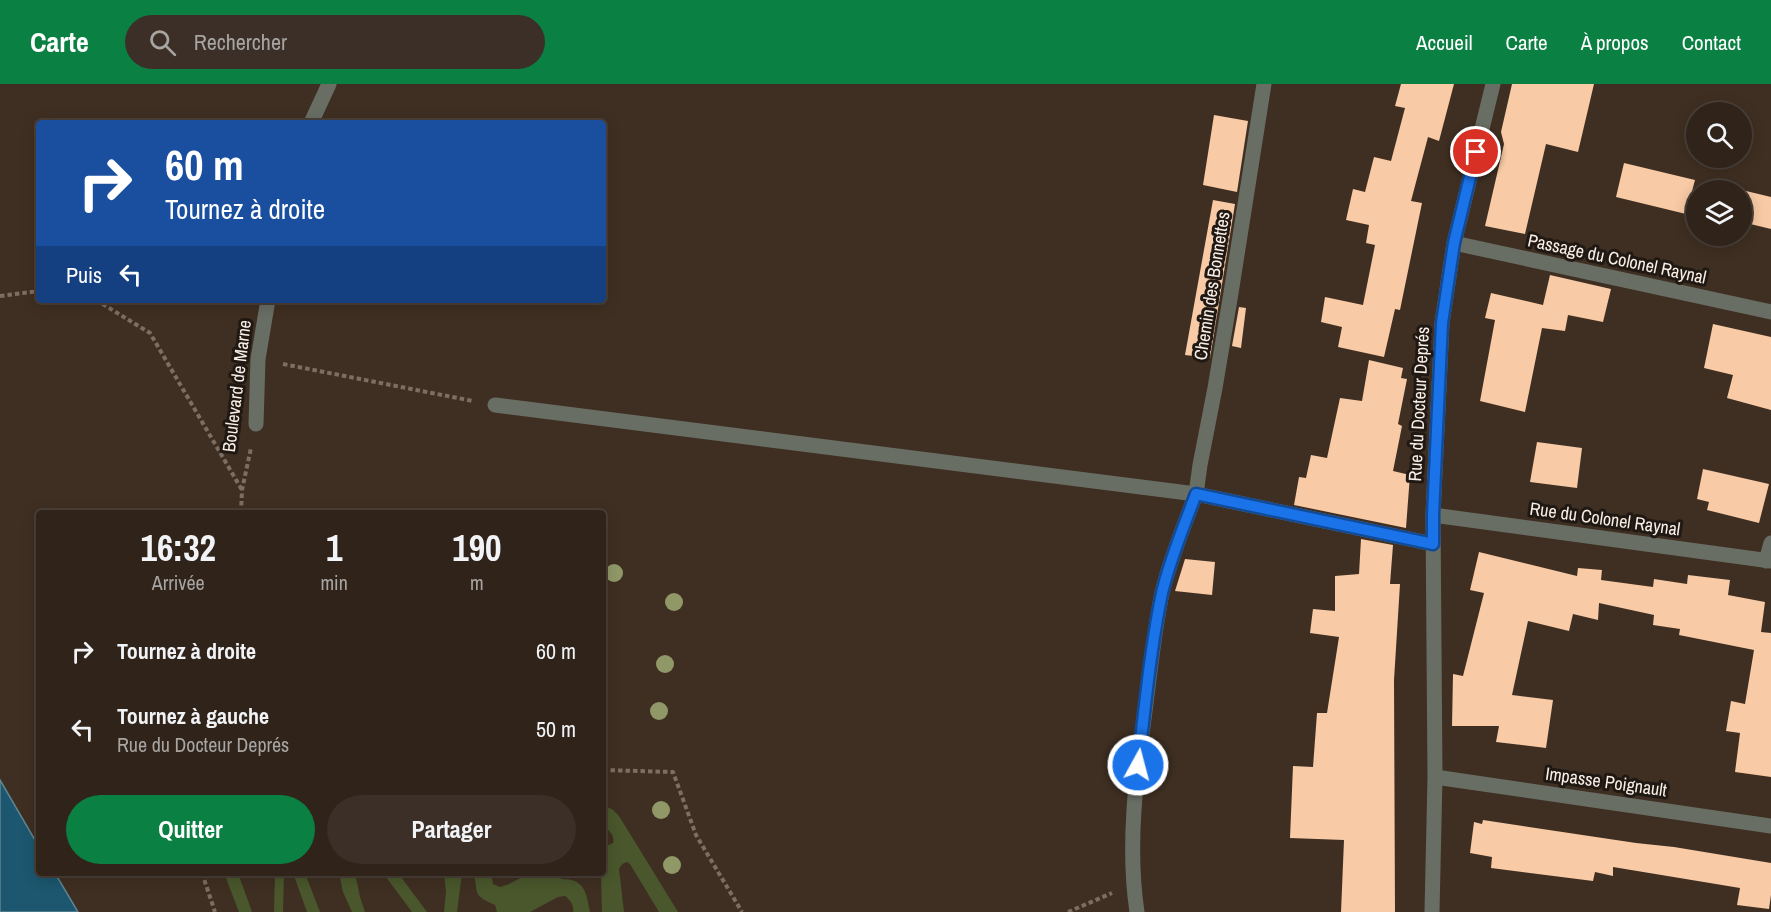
<!DOCTYPE html>
<html lang="fr">
<meta charset="utf-8">
<style>
body{margin:0;font-family:"Archivo Narrow",sans-serif;background:#3b2f27;color:#f1f3f6;height:100vh;display:flex;flex-direction:column;font-size:22px;white-space:nowrap}
*{box-sizing:border-box;margin:0}
p{font-size:20px;color:#a7a4a2}
.icon{flex:none;width:33px;height:33px;fill:none;stroke:currentColor;stroke-width:2;stroke-linecap:round;stroke-linejoin:round}
.map{position:relative;flex:1;overflow:hidden}
.side{position:absolute;left:36px;top:426px;width:570px;height:366px;display:flex;flex-direction:column;background:#2f231a;border-radius:6px;box-shadow:0 3px 15px #0003,0 0 0 2px #4a4039}
.side>*{flex:none}
.top-card{position:absolute;left:36px;top:36px;width:570px;height:183px;border-radius:6px;box-shadow:0 3px 15px #0003,0 0 0 2px #4a4039;background:#1a4fa0;color:#fff;overflow:hidden}
.fabs{position:absolute;left:1686px;top:18px;display:grid;gap:12px}
.fabs a{display:grid;place-items:center;width:66px;height:66px;border-radius:50%;background:#2f231a;box-shadow:0 3px 15px #0003,0 0 0 2px #4a4039;font-size:30px}
.pin{position:absolute;display:grid;place-items:center;width:51px;height:51px;color:#fff;margin:-26px;border:3px solid #fff;border-radius:50%;box-shadow:0 2px 6px #0007}
.me{position:absolute;width:66px;margin:-33px;rotate:7deg;stroke-linejoin:round;filter:drop-shadow(0 0 4px #0008)}
.turn{display:flex;align-items:center;gap:21px;height:126px;padding:0 30px;font-size:27px}
.turn .icon{width:78px;height:78px;stroke-width:2.5}
.turn b{display:block;font-size:42px;line-height:51px}
.then{display:flex;align-items:center;height:57px;padding:0 30px;background:#0003;gap:12px;font-size:22px}
.eta{display:flex;justify-content:space-evenly;align-items:center;height:102px;text-align:center}
.eta b{font-size:36px;font-weight:700;line-height:42px}
.action{display:flex;gap:12px;margin-top:auto;padding:12px 30px}
.action a{flex:1;height:69px;border-radius:36px;background:#0b8043;color:#fff;font-size:24px;font-weight:700;line-height:69px;text-align:center}
.action a+a{background:#3b2f27;color:#f1f3f6}
ul{padding:0;list-style:none}
li{display:flex;align-items:center;gap:18px;height:78px;padding:0 30px}
li div{flex:1}
li b{display:block;font-size:22px}
li em{font-style:normal}
header{display:flex;align-items:center;gap:36px;box-sizing:border-box;height:84px;padding:0 30px;background:#0b8043;color:#fff}
header strong{font-size:28px}
nav{display:flex;gap:33px;margin-inline-start:auto;font-size:21px}
.search{width:420px;height:54px;background:#3b2f27;display:flex;align-items:center;gap:15px;box-sizing:border-box;padding:0 21px;border-radius:33px;color:#a7a4a2;font-size:22px}
.map>svg:first-child{display:block}
.green{fill:#4a572c}
.water{fill:#1c576f;stroke:#5f8593;stroke-width:1.5}
.building{fill:#f8caa5}
.lines{fill:none;stroke-linecap:round;stroke-linejoin:round}
.path{stroke:#7d6e63;stroke-width:4;stroke-dasharray:4.5 3;stroke-linecap:butt}
.service{stroke:#696e65;stroke-width:15}
.minor{stroke:#696e65;stroke-width:15}
.tree{fill:#919868}
.route-casing{stroke:#114b97;stroke-width:15}
.route{stroke:#1a73e8;stroke-width:10}
.labels{text-anchor:middle;stroke-width:6;stroke-linejoin:round;paint-order:stroke}
.street-label{font-size:18px;fill:#faefe7;stroke:#201913}
</style>
<header>
<strong>Carte</strong>
<div class="search"><svg class="icon" aria-label="search" viewBox="0 0 24 24"><circle cx="10" cy="10" r="6"/><path d="M15 15l6 6"/></svg>Rechercher</div>
<nav><a>Accueil</a><a>Carte</a><a>À propos</a><a>Contact</a></nav>
</header>
<div class="map">
<svg width="1771" height="828" viewBox="0 0 1771 828">
<rect width="100%" height="100%" fill="#3f2f22"/>
<path class="green" d="M 603,722 L 612,725 L 619,732 L 678,828 L 659,828 L 630,780 L 627,778 L 622,780 L 619,785 L 624,828 L 602,828 L 601,789 L 603,789 L 603,759 L 609,761 L 613,759 C 615,751 609,746 603,742 Z
M 224,789 L 238,789 L 252,828 L 239,828 Z
M 275,789 L 284,789 L 283,828 L 274,828 Z
M 293,789 L 305,789 L 320,828 L 307,828 Z
M 339,789 L 355,789 L 360,813 L 365,828 L 352,828 L 343,808 Z
M 383,789 L 398,789 L 427,828 L 412,828 Z
M 444,789 L 462,789 L 457,828 L 444,828 L 446,807 Z
M 474,789 L 491,789 L 493,800 L 500,803 L 509,800 L 530,789 L 565,789 L 559,792 L 561,795 C 585,795 586,808 590,828 L 573,828 C 574,820 570,816 565,812 L 558,813 L 530,828 L 497,828 L 495,821 C 473,811 478,811 474,789 Z"/>
<path class="water" d="M 0,696 L 39,763 L 39,789 L 55,789 L 78,828 L 0,828 Z"/>
<path class="building" d="M 1401,0 L 1454,0 L 1439,57 L 1428,53 L 1411,117 L 1422,119 L 1400,226 L 1395,225 L 1384,273 L 1338,263 L 1342,243 L 1321,238 L 1325,213 L 1363,221 L 1375,161 L 1366,159 L 1369,141 L 1346,136 L 1353,105 L 1365,108 L 1374,73 L 1391,77 L 1405,24 L 1395,22 Z
M 1512,0 L 1594,0 L 1578,68 L 1546,60 L 1525,150 L 1485,142 L 1504,60 L 1501,48 Z
M 1214,31 L 1248,37 L 1237,108 L 1203,101 Z
M 1624,79 L 1695,96 L 1686,130 L 1616,113 Z
M 1742,106 L 1771,113 L 1771,145 L 1742,138 Z
M 1213,116 L 1235,120 L 1210,274 L 1185,271 Z
M 1550,191 L 1611,205 L 1603,238 L 1568,231 L 1565,247 L 1542,244 L 1525,328 L 1480,317 L 1495,236 L 1485,234 L 1491,209 L 1543,221 Z
M 1239,223 L 1246,224 L 1241,264 L 1232,262 Z
M 1713,240 L 1771,253 L 1771,326 L 1727,314 L 1733,291 L 1704,284 Z
M 1369,276 L 1403,284 L 1401,294 L 1407,295 L 1398,340 L 1402,342 L 1393,387 L 1410,391 L 1406,444 L 1294,421 L 1299,393 L 1306,394 L 1311,371 L 1327,374 L 1340,314 L 1362,317 Z
M 1537,358 L 1582,364 L 1577,404 L 1530,398 Z
M 1703,385 L 1769,400 L 1759,439 L 1707,426 L 1709,418 L 1697,415 Z
M 1361,455 L 1393,461 L 1390,500 L 1400,500 L 1394,596 L 1395,828 L 1341,828 L 1344,756 L 1290,754 L 1293,682 L 1313,683 L 1317,629 L 1327,629 L 1339,553 L 1310,549 L 1313,525 L 1335,527 L 1335,492 L 1359,490 Z
M 1479,468 L 1577,492 L 1578,484 L 1602,486 L 1601,496 L 1653,503 L 1654,495 L 1687,500 L 1688,491 L 1730,496 L 1728,511 L 1765,518 L 1761,548 L 1771,549 L 1771,693 L 1735,688 L 1740,649 L 1726,647 L 1731,617 L 1745,620 L 1754,566 L 1679,551 L 1680,545 L 1653,541 L 1654,531 L 1599,519 L 1598,536 L 1573,530 L 1569,547 L 1528,537 L 1512,611 L 1553,616 L 1546,664 L 1496,658 L 1499,642 L 1452,642 L 1453,590 L 1463,592 L 1484,509 L 1470,506 Z
M 1185,475 L 1215,478 L 1212,511 L 1175,507 Z
M 1483,736 L 1636,759 L 1674,763 L 1771,779 L 1771,811 L 1769,825 L 1737,821 L 1740,804 L 1613,783 L 1613,792 L 1595,788 L 1593,797 L 1491,784 L 1492,773 L 1470,769 L 1474,738 L 1482,740 Z"/>
<g class="lines">
<path class="path" d="M 0,212 L 39,207
M 96,216 L 150,249 L 242,406
M 283,280 L 473,317
M 241,429 L 242,406 L 251,364
M 603,686 L 673,688 L 696,751 L 742,828
M 202,789 L 215,828
M 1068,828 L 1112,809"/>
<path class="service" d="M 495,321 L 1196,410 C 1184,442 1170,475 1162,509 C 1154,548 1150,588 1145,627 C 1136,693 1127,762 1137,828"/>
<path class="minor" d="M 1264,0 L 1231,209 L 1215,304 L 1200,381 L 1196,410 L 1433,460
M 311,39 L 329,0
M 1454,159 L 1771,228
M 256,340 L 258,275 L 268,216
M 1433,431 L 1771,477
M 1766,477 L 1771,459
M 1435,693 L 1771,742
M 1432,828 L 1435,693 L 1433,431 L 1442,239 L 1454,159 L 1493,0"/>
</g>
<g class="tree">
<circle cx="614" cy="489" r="9"/>
<circle cx="674" cy="518" r="9"/>
<circle cx="665" cy="580" r="9"/>
<circle cx="659" cy="627" r="9"/>
<circle cx="661" cy="726" r="9"/>
<circle cx="672" cy="781" r="9"/>
</g>
<g class="lines">
<g class="route-casing">
<path id="route" d="M 1138,681 C 1145,624 1150,566 1162,509 C 1170,475 1184,442 1196,410 L 1433,460 L 1433,431 L 1442,239 L 1454,159 L 1476,68"/>
</g>
<use href="#route" class="route"/>
</g>
<g class="labels">
<g class="street-label">
<text transform="translate(1617 175) rotate(12)" y="6">Passage du Colonel Raynal</text>
<text transform="translate(1212 202) rotate(-81)" y="6">Chemin des Bonnettes</text>
<text transform="translate(237 302) rotate(-83)" y="6">Boulevard de Marne</text>
<text transform="translate(1419 320) rotate(-87)" y="6">Rue du Docteur Deprés</text>
<text transform="translate(1605 435) rotate(8)" y="6">Rue du Colonel Raynal</text>
<text transform="translate(1606 698) rotate(8)" y="6">Impasse Poignault</text>
</g>
</g>
</svg>
<div class="fabs">
<a><svg class="icon" aria-label="search" viewBox="0 0 24 24"><circle cx="10" cy="10" r="6"/><path d="M15 15l6 6"/></svg></a>
<a><svg class="icon" aria-label="layers" viewBox="0 0 24 24"><path d="M12 4l9 5-9 5-9-5zM3 14l9 5 9-5"/></svg></a>
</div>
<div class="pin" style="left:1476px;top:68px;background:#d93025"><svg class="icon" aria-label="arrive" viewBox="0 0 24 24"><path d="M6 21V4h12l-3 4 3 4H6"/></svg></div>
<svg class="me" style="left:1138px;top:681px" viewBox="-20 -20 40 40"><circle r="17" fill="#1a73e8" stroke="#fff" stroke-width="3"/><path d="M0-11L8 9 0 5-8 9z" fill="#fff"/></svg>
<div class="top-card">
<div class="turn"><svg class="icon" aria-label="right" viewBox="0 0 24 24"><path d="M7 20v-9h11M14 6l5 5-5 5"/></svg><div><b>60 m</b>Tournez à droite</div></div>
<div class="then">Puis<svg class="icon" aria-label="left" viewBox="0 0 24 24"><path d="M17 20v-9H6M10 6l-5 5 5 5"/></svg></div>
</div>
<section class="side">
<div class="eta">
<div><b>16:32</b><p>Arrivée</p></div>
<div><b>1</b><p>min</p></div>
<div><b>190</b><p>m</p></div>
</div>
<ul>
<li><svg class="icon" aria-label="right" viewBox="0 0 24 24"><path d="M7 20v-9h11M14 6l5 5-5 5"/></svg><div><b>Tournez à droite</b></div><em>60 m</em></li>
<li><svg class="icon" aria-label="left" viewBox="0 0 24 24"><path d="M17 20v-9H6M10 6l-5 5 5 5"/></svg><div><b>Tournez à gauche</b><p>Rue du Docteur Deprés</p></div><em>50 m</em></li>
</ul>
<div class="action"><a>Quitter</a><a>Partager</a></div>
</section>
</div>
